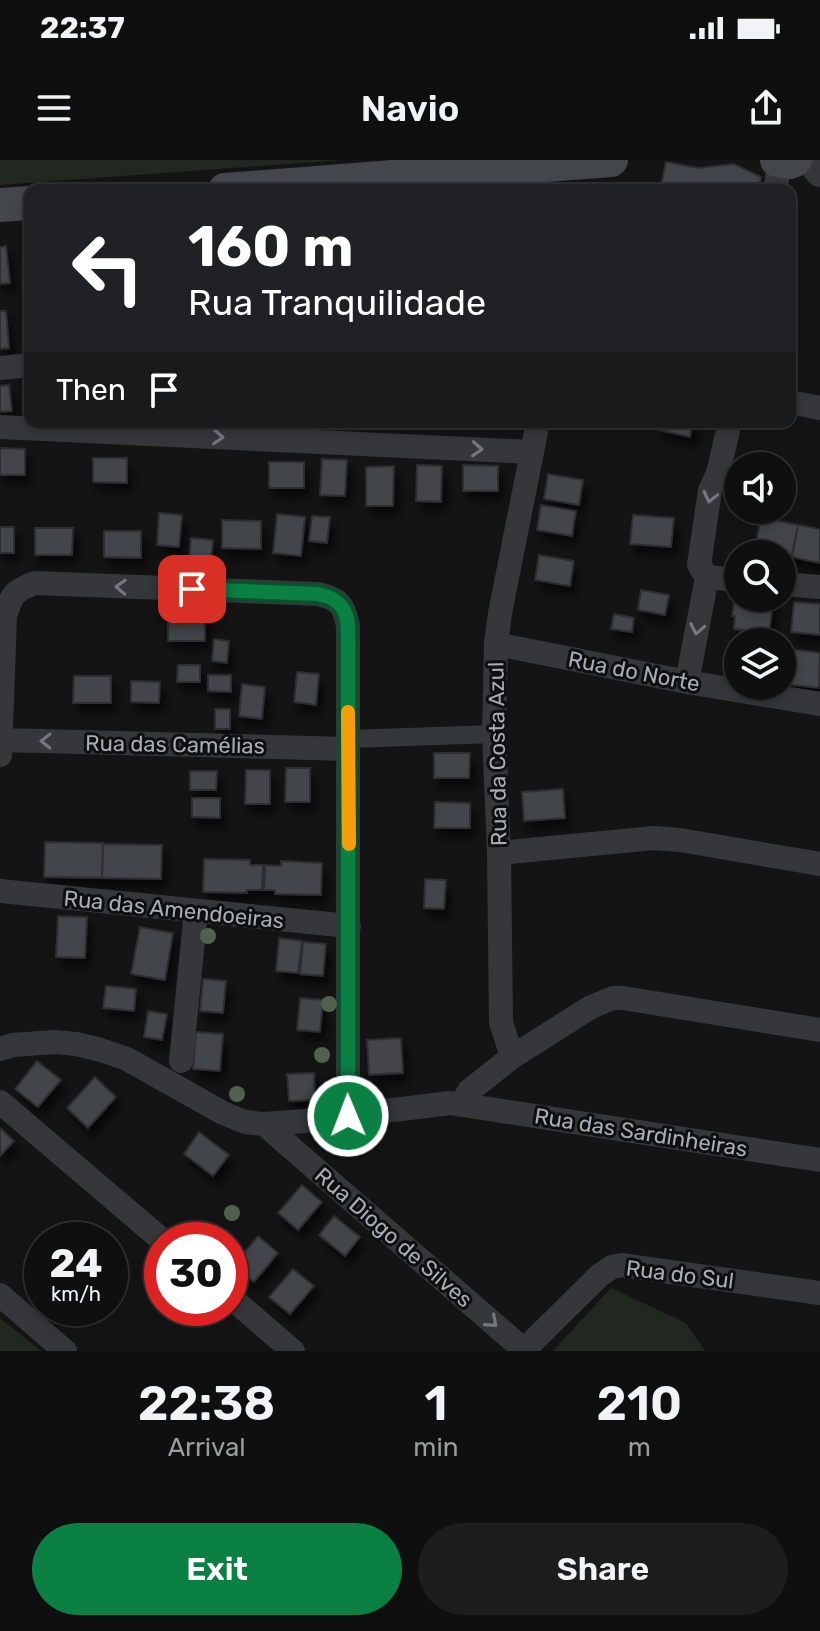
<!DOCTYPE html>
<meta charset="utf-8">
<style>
body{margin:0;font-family:Rubik,sans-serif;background:#1d1d1e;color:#f1f3f6;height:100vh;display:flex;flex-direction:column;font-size:30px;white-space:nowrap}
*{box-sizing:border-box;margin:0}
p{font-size:26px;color:#9b9c9f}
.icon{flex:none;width:44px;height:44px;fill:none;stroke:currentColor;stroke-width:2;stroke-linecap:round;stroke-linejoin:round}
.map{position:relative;height:1191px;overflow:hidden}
.details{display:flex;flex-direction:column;background:#0f0f10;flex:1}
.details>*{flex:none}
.guide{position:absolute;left:24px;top:24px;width:772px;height:244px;border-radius:16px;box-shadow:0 4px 12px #0003,0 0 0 2px #2f2f30;background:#202124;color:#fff;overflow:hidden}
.buttons{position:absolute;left:724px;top:292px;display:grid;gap:16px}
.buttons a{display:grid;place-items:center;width:72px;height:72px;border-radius:50%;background:#0f0f10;box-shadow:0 4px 12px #0003,0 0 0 2px #2f2f30;font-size:40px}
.speed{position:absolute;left:24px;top:1062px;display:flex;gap:16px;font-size:40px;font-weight:700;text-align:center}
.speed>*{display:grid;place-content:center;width:104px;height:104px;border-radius:50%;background:#0f0f10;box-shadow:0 4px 12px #0003,0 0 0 2px #2f2f30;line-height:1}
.speed small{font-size:20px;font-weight:400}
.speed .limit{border:12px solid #d22;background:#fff;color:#111}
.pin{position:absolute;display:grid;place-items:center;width:68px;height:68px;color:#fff;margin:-34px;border-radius:16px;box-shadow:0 4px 12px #0006}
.me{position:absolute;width:88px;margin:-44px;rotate:359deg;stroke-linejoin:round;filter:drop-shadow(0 0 6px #0008)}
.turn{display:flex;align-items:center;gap:28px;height:168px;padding:0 32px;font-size:36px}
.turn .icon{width:104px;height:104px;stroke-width:2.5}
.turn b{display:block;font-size:56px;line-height:68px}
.then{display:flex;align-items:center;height:76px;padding:0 32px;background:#0003;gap:16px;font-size:30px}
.eta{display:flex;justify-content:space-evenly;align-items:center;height:136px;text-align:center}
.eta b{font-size:48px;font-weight:600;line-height:56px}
.cta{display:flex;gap:16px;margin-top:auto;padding:16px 32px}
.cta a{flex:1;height:92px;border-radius:48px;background:#0b8043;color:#fff;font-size:32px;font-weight:600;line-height:92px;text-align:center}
.cta a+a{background:#1d1d1e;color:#f1f3f6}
.status{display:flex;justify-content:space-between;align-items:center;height:56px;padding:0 40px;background:#0f0f10;direction:ltr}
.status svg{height:22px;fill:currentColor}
header{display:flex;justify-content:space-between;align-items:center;height:104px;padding:0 32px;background:#0f0f10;font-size:36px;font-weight:600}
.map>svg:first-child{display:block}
.green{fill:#202820}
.building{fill:#434549;stroke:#2e2e32;stroke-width:2;filter:url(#shadow)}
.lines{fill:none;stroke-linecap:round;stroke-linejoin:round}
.pedestrian{stroke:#35373b;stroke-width:18}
.minor{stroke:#35373b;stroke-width:24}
.tertiary{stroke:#35373b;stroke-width:30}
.secondary{stroke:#43464b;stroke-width:34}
.tree{fill:#50624e}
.oneway{stroke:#73787f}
.route-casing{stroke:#07532c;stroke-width:20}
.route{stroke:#0b8043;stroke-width:14}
.slow{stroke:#f59e0b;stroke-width:14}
.labels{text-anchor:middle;stroke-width:6;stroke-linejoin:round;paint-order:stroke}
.street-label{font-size:22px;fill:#a5aeb6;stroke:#0f0f10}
</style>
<div class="status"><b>22:37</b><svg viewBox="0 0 49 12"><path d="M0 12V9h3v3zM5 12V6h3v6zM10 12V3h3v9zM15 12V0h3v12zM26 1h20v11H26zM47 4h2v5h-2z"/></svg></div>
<header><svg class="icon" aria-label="menu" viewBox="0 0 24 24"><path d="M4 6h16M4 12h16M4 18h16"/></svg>Navio<svg class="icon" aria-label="share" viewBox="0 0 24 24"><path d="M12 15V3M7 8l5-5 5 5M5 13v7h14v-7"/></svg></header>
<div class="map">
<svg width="820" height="1191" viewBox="0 0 820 1191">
<defs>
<filter id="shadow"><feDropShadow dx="5" dy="9" stdDeviation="4" flood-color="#0009"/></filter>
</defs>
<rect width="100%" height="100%" fill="#141415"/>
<path class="green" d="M 0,0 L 342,0 L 0,25 Z
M 611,1128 L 686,1163 L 705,1191 L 553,1191 Z
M 0,1158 L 41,1191 L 0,1191 Z"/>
<path class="building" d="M 666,2 L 698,8 L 734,4 L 761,17 L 759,30 L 660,30 Z
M 6,86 L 10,123 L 0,124 L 0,87 Z
M 0,151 L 6,151 L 9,188 L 0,189 Z
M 9,225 L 12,251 L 0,252 L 0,226 Z
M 660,262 L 693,262 L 690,277 L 659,270 Z
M 0,288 L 25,289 L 25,315 L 0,315 Z
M 93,298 L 127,298 L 127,323 L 93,322 Z
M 322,299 L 347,300 L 345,336 L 320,335 Z
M 269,302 L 304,302 L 304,328 L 269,328 Z
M 417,305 L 442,306 L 441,342 L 416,341 Z
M 463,305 L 498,306 L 498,331 L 463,331 Z
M 394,306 L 393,346 L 366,346 L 366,307 Z
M 548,314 L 583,320 L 579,345 L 544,339 Z
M 541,345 L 576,351 L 572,376 L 537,370 Z
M 159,353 L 182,355 L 179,387 L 157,385 Z
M 277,354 L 305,357 L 301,396 L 273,393 Z
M 633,355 L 674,358 L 671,387 L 630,384 Z
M 312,356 L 330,357 L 327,383 L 309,381 Z
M 764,358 L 798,365 L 792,394 L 755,387 L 760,363 L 763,363 Z
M 222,360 L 261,361 L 261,389 L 222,388 Z
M 798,365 L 820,369 L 820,403 L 792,397 Z
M 0,367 L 14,367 L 14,393 L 0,393 Z
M 35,368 L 73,368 L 72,395 L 35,395 Z
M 104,371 L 141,371 L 141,398 L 104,397 Z
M 191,378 L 213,380 L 210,412 L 188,410 Z
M 539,395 L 574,401 L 570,426 L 535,420 Z
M 641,430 L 669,435 L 665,455 L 638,450 Z
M 738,437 L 773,441 L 769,473 L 734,469 L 735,456 L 732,456 L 735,438 L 738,439 Z
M 794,442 L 820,444 L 820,475 L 791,472 Z
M 168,454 L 205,454 L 205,481 L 168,481 Z
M 614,454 L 634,458 L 632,472 L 611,469 Z
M 214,479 L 229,481 L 227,503 L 212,501 Z
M 734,482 L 738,483 L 738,510 L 733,509 L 734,506 L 731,505 Z
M 789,489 L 820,493 L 819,528 L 784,524 Z
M 178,505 L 200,505 L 200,522 L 177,522 Z
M 297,512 L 319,514 L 316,545 L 294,542 Z
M 208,515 L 231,515 L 231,532 L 208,531 Z
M 74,516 L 111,516 L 111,543 L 73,543 Z
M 131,521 L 160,522 L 159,543 L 131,542 Z
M 242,524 L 265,527 L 262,559 L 239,556 Z
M 215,549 L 230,549 L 230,569 L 215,569 Z
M 434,593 L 470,593 L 469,618 L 434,618 Z
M 286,608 L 310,608 L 310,642 L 285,642 Z
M 246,610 L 270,610 L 270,644 L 245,644 Z
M 190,611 L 217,611 L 216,630 L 190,630 Z
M 563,629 L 565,658 L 524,661 L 522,632 Z
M 192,638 L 220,638 L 220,658 L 192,657 Z
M 435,642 L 470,643 L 470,668 L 434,668 Z
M 45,682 L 103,683 L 102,718 L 44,717 Z
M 103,684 L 162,685 L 161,719 L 102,718 Z
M 204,699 L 250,700 L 250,705 L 263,705 L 262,730 L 247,730 L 247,733 L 203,732 Z
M 281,701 L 322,703 L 321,735 L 275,734 L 275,730 L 264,730 L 265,705 L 281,706 Z
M 425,719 L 446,720 L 444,749 L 424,748 Z
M 58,756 L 87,757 L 85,798 L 56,797 Z
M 140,767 L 173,773 L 165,820 L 131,814 Z
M 279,778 L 302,781 L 298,813 L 276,811 Z
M 303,782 L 326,784 L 323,816 L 300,814 Z
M 203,819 L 226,821 L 223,853 L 200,851 Z
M 106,826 L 136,829 L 134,851 L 103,848 Z
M 300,838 L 323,840 L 320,872 L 297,870 Z
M 148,851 L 167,854 L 162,880 L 144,877 Z
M 196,872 L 223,874 L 220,911 L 193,909 Z
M 401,878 L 403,913 L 369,915 L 367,880 Z
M 37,901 L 61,920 L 38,947 L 15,929 Z
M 314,913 L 315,940 L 289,941 L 287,914 Z
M 95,917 L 116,937 L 88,968 L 67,948 Z
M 0,968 L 14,981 L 0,996 Z
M 199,972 L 229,995 L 213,1016 L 184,994 Z
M 302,1025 L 322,1042 L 298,1070 L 278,1053 Z
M 334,1056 L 360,1077 L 345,1096 L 319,1075 Z
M 258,1076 L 278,1093 L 254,1122 L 234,1105 Z
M 293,1109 L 314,1126 L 290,1154 L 269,1137 Z"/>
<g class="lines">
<path class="pedestrian" d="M 349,579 L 494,574"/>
<path class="minor" d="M 775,30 L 780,1
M 0,208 L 30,205
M 790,242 L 820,248
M 0,267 L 532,292
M 707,417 L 738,420
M 782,424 L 820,427
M 496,484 L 687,522 L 820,544
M 687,522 L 707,417 L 699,405 L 710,330 L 718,313 L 730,262
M 1,580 L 348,589
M 0,595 L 5,456 C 12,435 13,431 35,423 L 318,434 C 340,439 344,445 348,466 L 348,956
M 499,693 L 654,678 L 680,680 L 820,704
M 0,731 L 349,766
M 0,889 L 13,885 L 55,882 L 76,884 L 101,890 L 127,899 L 223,953 L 245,962 L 264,964 L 304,961 L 450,943 L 820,1000
M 512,897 L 501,862 L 499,693 L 494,574 L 496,484 L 500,453 L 538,262
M 181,901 L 196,751
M 0,942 L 162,1080
M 461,945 L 469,931 L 512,897 L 591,847 L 613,838 L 623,838 L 820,870
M 264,964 L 524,1190
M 0,1135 L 65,1191
M 230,1137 L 293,1191
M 523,1191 L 600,1115 L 612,1107 L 621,1105 L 820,1133"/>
<path class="tertiary" d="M 810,0 L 820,12"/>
<path class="secondary" d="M 777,0 L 789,2 L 795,0
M 225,30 L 611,0
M 0,45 L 30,43"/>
</g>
<g class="tree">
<circle cx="208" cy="776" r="8"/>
<circle cx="329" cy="844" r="8"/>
<circle cx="322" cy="895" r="8"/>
<circle cx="237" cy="934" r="8"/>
<circle cx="319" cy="943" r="8"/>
<circle cx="357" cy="972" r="8"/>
<circle cx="232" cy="1053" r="8"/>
</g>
<defs><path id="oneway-chevron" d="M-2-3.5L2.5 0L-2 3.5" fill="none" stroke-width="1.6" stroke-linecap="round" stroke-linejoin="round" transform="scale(2)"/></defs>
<g class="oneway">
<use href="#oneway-chevron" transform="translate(218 277) rotate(3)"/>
<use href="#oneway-chevron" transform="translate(477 289) rotate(3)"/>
<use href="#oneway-chevron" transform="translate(710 337) rotate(103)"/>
<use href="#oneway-chevron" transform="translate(121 427) rotate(-178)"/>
<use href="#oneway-chevron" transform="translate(697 469) rotate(101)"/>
<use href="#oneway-chevron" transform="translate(46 581) rotate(-179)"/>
<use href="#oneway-chevron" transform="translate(492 1162) rotate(41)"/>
</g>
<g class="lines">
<g class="route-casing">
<path id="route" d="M 192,429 L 318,434 C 353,441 348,465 348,494 L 348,956"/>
</g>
<use href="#route" class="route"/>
<path class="slow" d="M 348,552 L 349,684"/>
</g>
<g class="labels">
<g class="street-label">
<text transform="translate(634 511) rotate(11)" y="8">Rua do Norte</text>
<text transform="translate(175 584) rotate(1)" y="8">Rua das Camélias</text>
<text transform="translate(497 594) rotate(-91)" y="8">Rua da Costa Azul</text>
<text transform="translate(174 749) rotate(6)" y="8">Rua das Amendoeiras</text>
<text transform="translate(641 972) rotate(9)" y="8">Rua das Sardinheiras</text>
<text transform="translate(394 1077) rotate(41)" y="8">Rua Diogo de Silves</text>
<text transform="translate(680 1114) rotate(7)" y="8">Rua do Sul</text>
</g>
</g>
</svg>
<div class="buttons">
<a><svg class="icon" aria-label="sound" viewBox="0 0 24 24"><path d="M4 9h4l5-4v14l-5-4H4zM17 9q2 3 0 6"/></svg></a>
<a><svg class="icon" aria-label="search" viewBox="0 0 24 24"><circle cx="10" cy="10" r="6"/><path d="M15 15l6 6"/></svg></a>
<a><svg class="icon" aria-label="layers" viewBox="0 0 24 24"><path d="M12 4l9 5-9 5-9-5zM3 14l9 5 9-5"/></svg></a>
</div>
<div class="speed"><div>24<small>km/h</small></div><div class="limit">30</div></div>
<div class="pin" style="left:192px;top:429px;background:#d93025"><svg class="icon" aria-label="arrive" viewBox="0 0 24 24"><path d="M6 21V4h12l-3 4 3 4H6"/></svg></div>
<svg class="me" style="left:348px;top:956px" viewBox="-20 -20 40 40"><circle r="17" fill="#0b8043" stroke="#fff" stroke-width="3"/><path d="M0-11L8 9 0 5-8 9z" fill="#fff"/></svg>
<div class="guide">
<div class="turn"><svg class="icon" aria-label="left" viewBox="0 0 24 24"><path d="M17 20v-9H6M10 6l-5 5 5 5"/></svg><div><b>160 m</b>Rua Tranquilidade</div></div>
<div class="then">Then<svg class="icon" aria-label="arrive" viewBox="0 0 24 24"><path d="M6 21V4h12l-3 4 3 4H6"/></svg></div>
</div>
</div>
<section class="details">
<div class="eta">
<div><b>22:38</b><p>Arrival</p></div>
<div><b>1</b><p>min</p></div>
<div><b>210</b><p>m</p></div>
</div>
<div class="cta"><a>Exit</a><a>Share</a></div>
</section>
